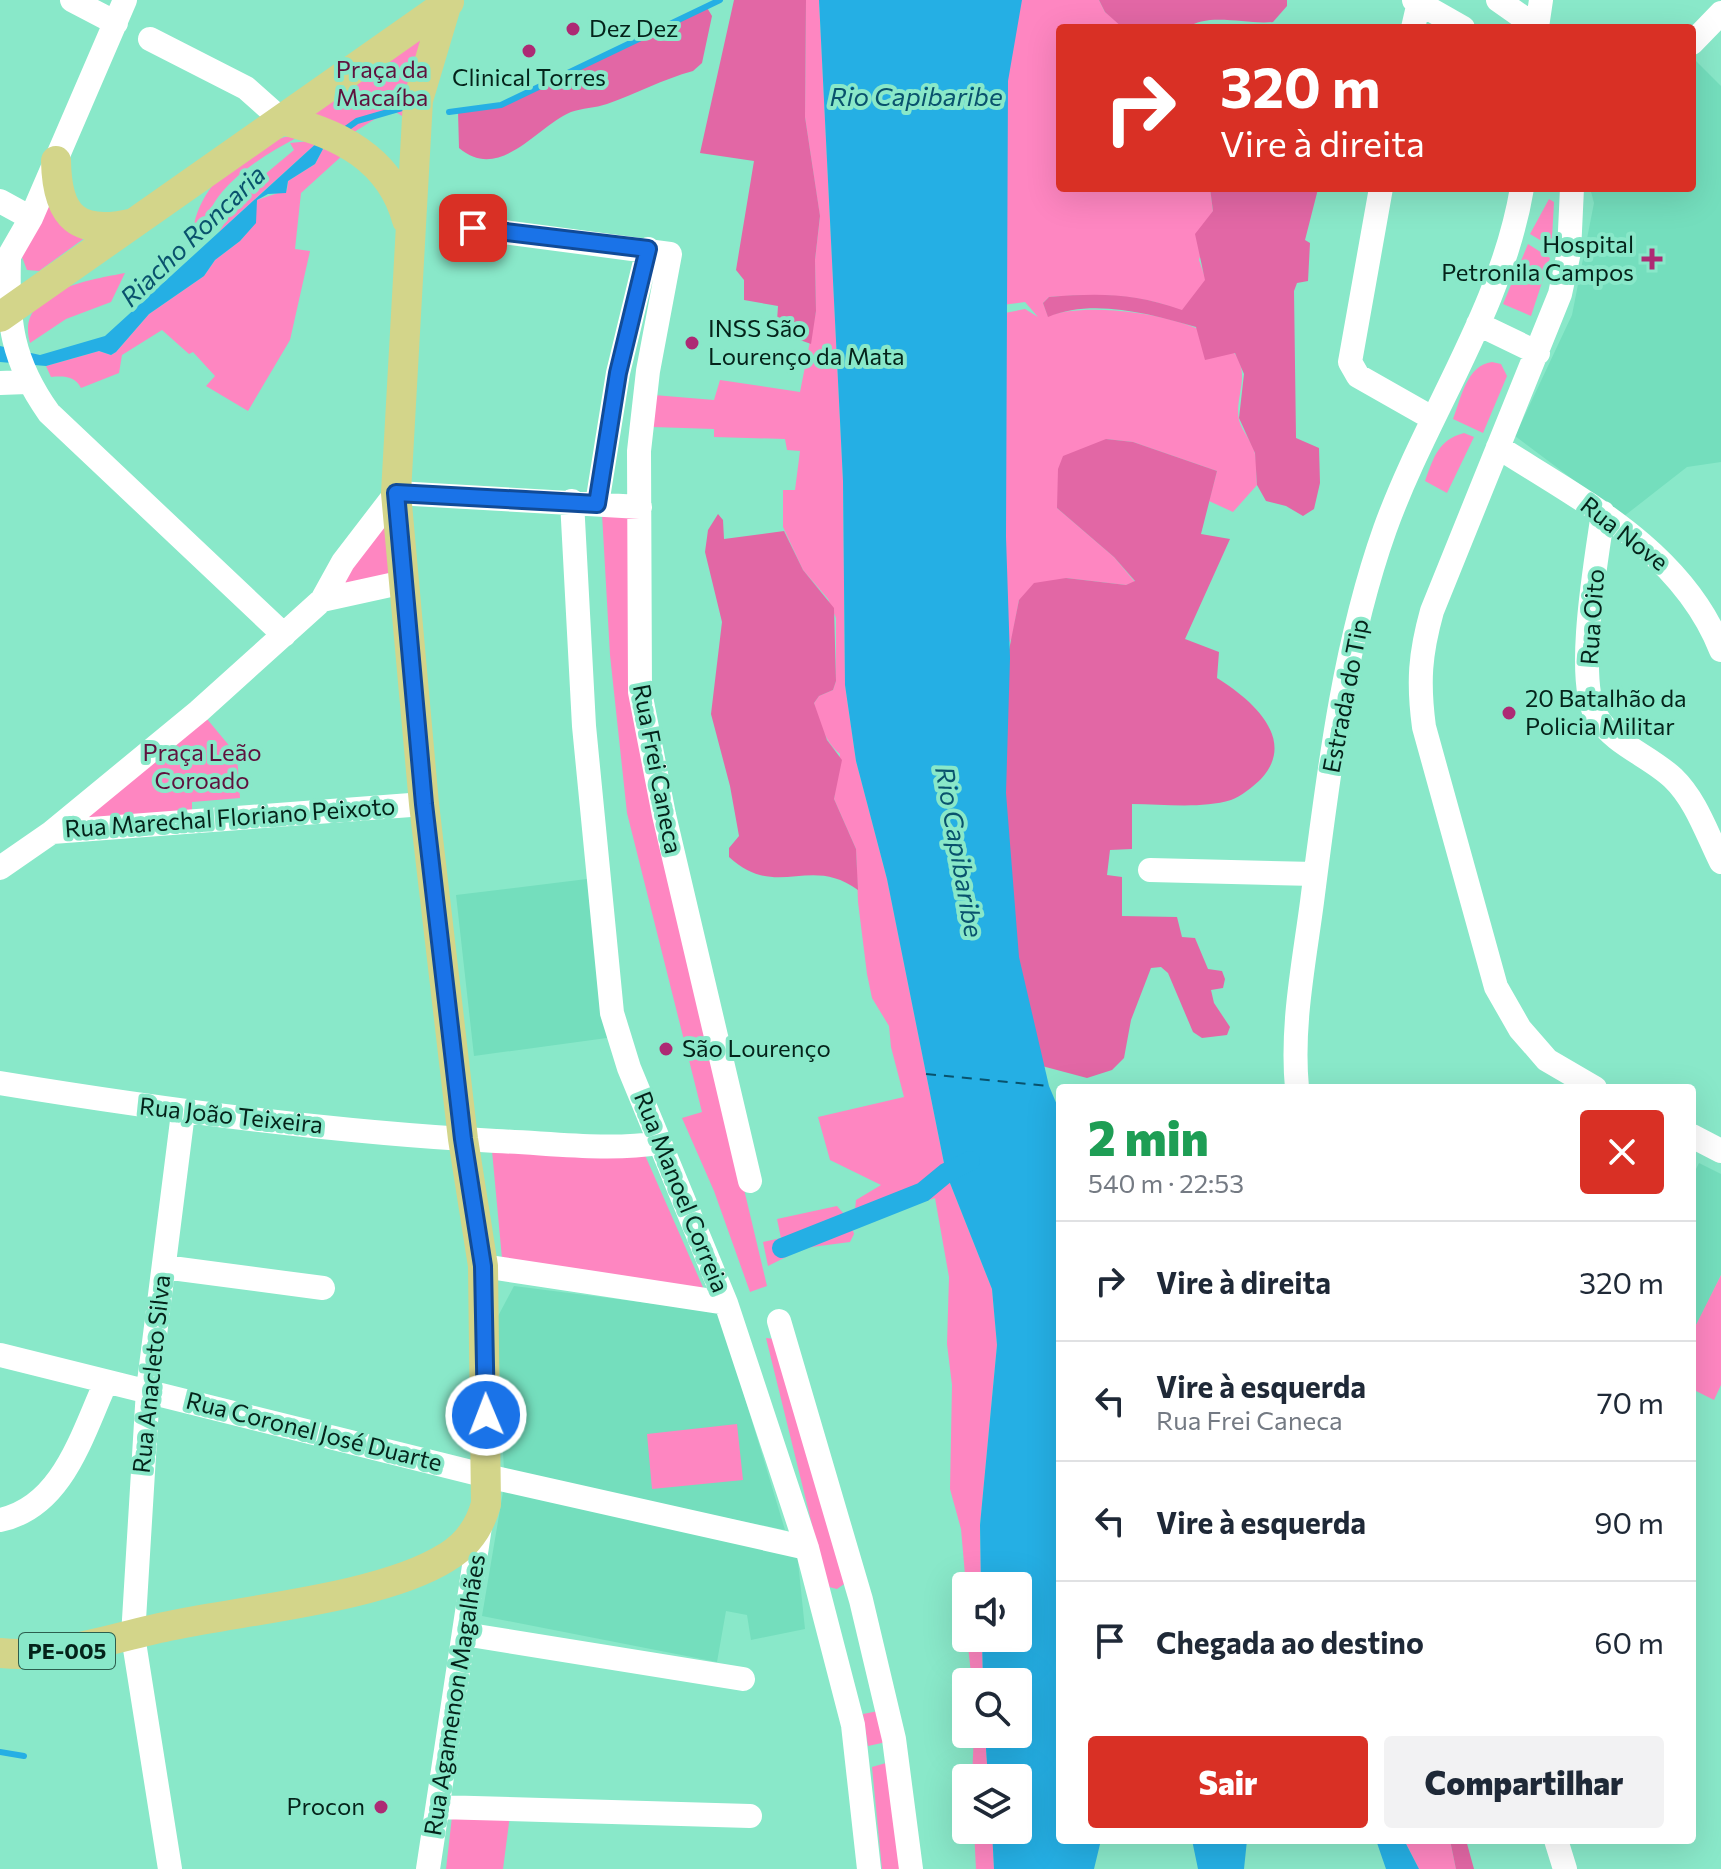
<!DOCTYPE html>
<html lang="pt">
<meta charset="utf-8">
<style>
body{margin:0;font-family:Commissioner,sans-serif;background:#f2f2f3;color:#1f2937;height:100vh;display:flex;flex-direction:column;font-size:30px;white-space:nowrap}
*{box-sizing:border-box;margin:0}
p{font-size:26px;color:#747a83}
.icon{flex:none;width:44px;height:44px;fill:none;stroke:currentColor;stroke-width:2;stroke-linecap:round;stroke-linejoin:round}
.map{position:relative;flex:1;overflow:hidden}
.details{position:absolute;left:1056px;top:1084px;width:640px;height:760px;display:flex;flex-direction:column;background:#fff;border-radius:8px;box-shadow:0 8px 32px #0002}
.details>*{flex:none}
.guide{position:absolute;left:1056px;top:24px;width:640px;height:168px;border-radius:8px;box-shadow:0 8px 32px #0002;background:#d93025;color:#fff;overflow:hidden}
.fabs{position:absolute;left:952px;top:1572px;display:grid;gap:16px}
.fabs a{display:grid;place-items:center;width:80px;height:80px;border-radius:8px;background:#fff;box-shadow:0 8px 32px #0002;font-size:40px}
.pin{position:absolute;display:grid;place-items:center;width:68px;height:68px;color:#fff;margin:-34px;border-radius:16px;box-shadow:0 4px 12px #0006}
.me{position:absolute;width:88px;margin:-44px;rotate:359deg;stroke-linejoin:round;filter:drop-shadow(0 0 6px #0008)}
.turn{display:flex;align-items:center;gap:28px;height:168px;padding:0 32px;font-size:36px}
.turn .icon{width:104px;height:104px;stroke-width:2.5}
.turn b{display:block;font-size:56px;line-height:68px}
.round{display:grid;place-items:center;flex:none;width:84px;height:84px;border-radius:8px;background:#f2f2f3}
.summary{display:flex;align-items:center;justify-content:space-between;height:136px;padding:0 32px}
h1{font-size:48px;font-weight:800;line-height:60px;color:#1e9e55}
.button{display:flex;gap:16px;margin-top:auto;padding:16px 32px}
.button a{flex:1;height:92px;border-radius:8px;background:#d93025;color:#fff;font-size:32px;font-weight:800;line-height:92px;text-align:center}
.button a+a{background:#f2f2f3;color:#1f2937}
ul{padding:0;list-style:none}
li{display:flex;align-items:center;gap:24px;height:120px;padding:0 32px;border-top:2px solid #e0e1e3}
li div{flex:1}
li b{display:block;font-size:30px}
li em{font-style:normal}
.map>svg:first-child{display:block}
.built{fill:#74debd}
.green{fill:#fe86c1}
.forest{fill:#e267a5}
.water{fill:#25afe4}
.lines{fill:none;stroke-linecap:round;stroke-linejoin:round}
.stream{stroke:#25afe4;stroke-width:6}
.canal{stroke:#25afe4;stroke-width:20}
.ferry{stroke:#09526d;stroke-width:2;stroke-dasharray:10 8;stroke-linecap:butt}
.minor{stroke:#fff;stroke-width:24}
.major{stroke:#d3d58a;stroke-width:30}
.route-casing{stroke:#114b97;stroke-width:20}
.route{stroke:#1a73e8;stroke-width:14}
.poi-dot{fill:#ad2a74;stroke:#89e8c9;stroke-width:3}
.labels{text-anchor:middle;stroke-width:8;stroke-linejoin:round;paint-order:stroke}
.shield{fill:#89e8c9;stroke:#2c5e4e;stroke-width:2}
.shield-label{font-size:22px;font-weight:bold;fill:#04231a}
.poi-label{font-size:24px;fill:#04231a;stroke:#89e8c9;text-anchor:start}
.park-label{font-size:24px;fill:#5f113d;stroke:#89e8c9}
.street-label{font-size:24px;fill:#04231a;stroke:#89e8c9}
.water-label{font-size:26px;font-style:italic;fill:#09526d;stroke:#89e8c9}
</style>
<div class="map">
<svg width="1721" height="1869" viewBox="0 0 1721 1869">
<rect width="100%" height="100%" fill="#89e8c9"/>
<path class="built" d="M 1694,59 L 1721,86 L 1721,462 L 1687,467 L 1623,517 L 1515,436 L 1572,315 L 1594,203 L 1590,188 L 1692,188 Z
M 595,878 L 614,1037 L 474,1056 L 456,895 Z
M 1699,1163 L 1721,1174 L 1721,1275 L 1692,1334 L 1692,1177 Z
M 514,1286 L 719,1312 L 785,1530 L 504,1472 L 497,1318 Z
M 504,1486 L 797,1552 L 805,1629 L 751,1640 L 747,1615 L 726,1611 L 717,1662 L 482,1616 Z"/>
<path class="green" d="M 806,0 L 819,0 L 843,481 L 845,685 L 856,761 L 887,879 L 946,1173 L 992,1289 L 997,1345 L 980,1525 L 981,1586 L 966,1586 L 961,1529 L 950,1489 L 952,1385 L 947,1344 L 949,1277 L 935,1198 L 868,1220 L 854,1220 L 856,1200 L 881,1185 L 830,1160 L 818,1117 L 904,1097 L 891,1047 L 889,1026 L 872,998 L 867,974 L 858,902 L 856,849 L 834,799 L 840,754 C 826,743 817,720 814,703 L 819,696 L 833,690 L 836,681 L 836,618 L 828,599 L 803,570 L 783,527 L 783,490 L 795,490 L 800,451 L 787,450 L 785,439 L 714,437 L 714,429 L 653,427 L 654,395 L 714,400 L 720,380 L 800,392 L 816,311 L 815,260 L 820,217 L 805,117 Z
M 1013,0 L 1099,0 L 1105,12 L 1123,26 L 1060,28 L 1060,188 L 1210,188 L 1213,211 L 1199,260 L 1206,280 L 1182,311 C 1138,293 1095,294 1049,297 L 1043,303 L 1048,316 C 1091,300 1206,315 1235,354 C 1251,376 1234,398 1239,420 C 1242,432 1253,442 1255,454 C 1257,463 1256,475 1257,485 L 1233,512 L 1209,501 L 1217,471 L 1133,442 L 1106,439 L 1057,508 L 1114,557 L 1135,582 L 1126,585 L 1066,578 L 1019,600 L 1012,638 L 1005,648 L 1005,313 L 1025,309 L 1038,317 L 1025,302 L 1002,305 L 998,220 Z
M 433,15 L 402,116 L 391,109 L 351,134 L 298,109 Z
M 285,137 L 298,137 C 270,152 243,168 222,192 C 211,205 210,216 194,224 C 204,181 244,149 285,137 Z
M 320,140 L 219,232 L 245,191 L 294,150 L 290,143 Z
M 323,149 L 344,154 L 301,193 L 295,249 L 310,251 L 290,340 L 248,411 L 206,386 L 215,376 L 193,352 L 189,354 L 162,330 L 122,355 L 119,373 L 81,388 C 75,376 64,376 51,377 L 46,366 L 99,351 L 111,355 L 116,352 L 149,314 L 204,276 L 215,260 L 240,241 L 253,226 L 257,200 L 287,190 L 288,181 L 315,164 Z
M 1549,199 L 1554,202 L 1552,238 L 1545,243 L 1530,234 Z
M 51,203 L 86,237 L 39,271 L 27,270 L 22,257 L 45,204 Z
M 1528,244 L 1550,258 L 1531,316 L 1503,304 Z
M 125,273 L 111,302 L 66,319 L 30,343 C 15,291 89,280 125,273 Z
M 1492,362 L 1501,364 L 1507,376 L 1483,433 L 1453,419 C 1461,398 1467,365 1492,362 Z
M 1464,433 L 1474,437 L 1447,493 L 1425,481 C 1434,457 1438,440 1464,433 Z
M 396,493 L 404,582 L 322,600 Z
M 602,514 L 639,515 L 637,630 L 743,1185 L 767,1286 L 750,1292 L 714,1191 L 682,1118 L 702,1112 L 627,813 L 610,655 Z
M 207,719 L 237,755 L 240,798 L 192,802 L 192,818 L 85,822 L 84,813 Z
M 491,1140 L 641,1146 L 709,1301 L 503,1269 Z
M 837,1206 L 850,1221 L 854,1234 L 850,1242 L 804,1248 L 768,1266 L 763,1242 L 781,1238 L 777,1219 Z
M 1721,1275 L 1721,1385 L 1714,1400 L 1692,1389 L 1692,1333 Z
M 766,1338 L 776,1339 L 847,1582 L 837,1589 L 829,1587 L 821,1561 Z
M 737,1424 L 743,1480 L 652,1489 L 647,1434 Z
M 967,1638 L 982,1638 L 983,1682 L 972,1682 Z
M 883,1710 L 891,1741 L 868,1746 L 863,1714 Z
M 974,1734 L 985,1734 L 988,1778 L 972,1778 Z
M 893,1761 L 907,1869 L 882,1869 L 872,1767 Z
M 453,1808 L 510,1815 L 503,1869 L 446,1869 Z
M 974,1830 L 992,1830 L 994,1869 L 976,1869 Z
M 1404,1840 L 1450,1840 L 1456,1869 L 1419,1869 Z"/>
<path class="forest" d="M 734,0 L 806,0 L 805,117 L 820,216 L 815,260 L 816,311 L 811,344 L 789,336 L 790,328 L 777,321 L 778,306 L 744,300 L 744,280 L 736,270 L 754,161 L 700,153 Z
M 1099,0 L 1287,0 L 1287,6 L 1273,22 C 1247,25 1208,12 1187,28 L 1123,28 L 1105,12 Z
M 706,6 L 712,16 L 702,63 L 693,71 C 663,79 636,94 607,104 C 595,108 582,108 571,112 C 537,126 500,183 459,148 L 458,111 L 501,105 Z
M 1210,188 L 1318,189 L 1305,240 L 1310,243 L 1308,281 L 1297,283 L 1294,291 L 1296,438 L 1319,448 L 1320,483 L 1314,509 L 1303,516 L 1286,506 L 1266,501 L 1257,485 L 1255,453 L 1239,418 L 1244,374 L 1235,353 L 1205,360 L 1196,327 C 1151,314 1093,298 1048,317 L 1043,303 L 1049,297 C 1100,293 1133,293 1182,310 L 1205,280 L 1195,234 L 1213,211 Z
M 1106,439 L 1133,442 L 1217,471 L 1201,534 L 1230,539 L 1185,639 L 1219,652 L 1217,678 C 1251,699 1298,739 1261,779 C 1254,786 1240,797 1231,800 C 1201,809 1163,804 1132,804 L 1132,849 L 1110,850 L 1107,875 L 1122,877 L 1122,916 L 1177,917 L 1182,937 L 1195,938 L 1208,969 L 1222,971 L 1225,979 L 1223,988 L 1211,990 L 1214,1003 L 1230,1027 L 1227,1035 L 1202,1038 L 1193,1032 L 1168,973 L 1161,967 L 1151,968 L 1131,1020 L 1124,1058 L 1112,1070 L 1087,1078 L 1042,1066 L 1017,976 L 994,725 L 1019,600 L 1034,583 L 1066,578 L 1126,585 L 1135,581 L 1114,557 L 1057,508 L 1058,469 L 1063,456 Z
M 718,514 L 723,520 L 724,539 L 784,531 L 803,570 L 834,608 L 836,681 L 833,690 L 819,696 L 814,703 L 827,740 L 842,760 L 834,799 L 856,849 L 858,890 C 809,854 777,901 729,857 L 729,848 L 739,836 L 730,786 L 711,714 L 722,622 L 705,552 L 708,530 Z
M 1450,1840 L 1466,1840 L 1474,1869 L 1456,1869 Z"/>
<path class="water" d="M 819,0 L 1022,0 L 1008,81 L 1006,537 L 1010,658 L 1006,793 L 1019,957 L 1049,1086 L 1060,1112 L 1060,1840 L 1101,1840 L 1094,1869 L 994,1869 L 992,1830 L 1018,1830 L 1018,1778 L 988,1778 L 985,1734 L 1018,1734 L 1018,1682 L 983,1682 L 982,1638 L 1018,1638 L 1018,1586 L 981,1586 L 980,1525 L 997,1345 L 992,1289 L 946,1173 L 887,879 L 856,761 L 845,685 L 843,481 Z
M 320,140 L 323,149 L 315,164 L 288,181 L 286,193 L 268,194 L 257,200 L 256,223 L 240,241 L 215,260 L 204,276 L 149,314 L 116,352 L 111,355 L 99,351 L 46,366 L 0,362 L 0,346 L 40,355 L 105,336 Z
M 1192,1840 L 1247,1840 L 1244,1869 L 1198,1869 Z
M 1376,1840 L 1404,1840 L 1419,1869 L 1386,1869 Z"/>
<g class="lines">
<path class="stream" d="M 449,112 L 501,105 L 720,0
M 343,131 L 357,121 L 402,108
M 0,1752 L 24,1756"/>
<path class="canal" d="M 782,1248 L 923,1192 L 946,1173 L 970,1161"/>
<path class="ferry" d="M 926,1074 L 1049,1086"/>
<path class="minor" d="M 72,0 L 116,23
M 1414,0 L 1463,28
M 1498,0 L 1538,28
M 1537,27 L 1541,0
M 1413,28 L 1419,2
M 150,39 L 246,88 L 282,120
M 1692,43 L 1721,13
M 1381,188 L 1350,362 L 1358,376 L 1432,418
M 1572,188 L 1569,252 L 1560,294 L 1432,611 C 1420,654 1418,682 1424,727 L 1496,987 L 1520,1029 L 1547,1060 L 1595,1088
M 0,201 L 31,218
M 473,228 L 670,254 L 648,371 L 639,451 L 640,692 L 664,815 L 750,1181
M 9,259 C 7,322 12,361 49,413 L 284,635
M 1,270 L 31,218 L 125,0
M 1478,324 L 1538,353
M 0,383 L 27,382
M 1498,447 C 1583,501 1682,551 1721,650
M 572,501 L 584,726 L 612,1013 L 629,1068 L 726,1303 L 807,1548 L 853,1725 L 869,1869
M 597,504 L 618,373 L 648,249
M 1603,513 C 1597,556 1574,682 1597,717 C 1615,745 1650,756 1673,778 C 1696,800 1707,834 1721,862
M 322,600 L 404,582
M 52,832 L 199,711 L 322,600 L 343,562 L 396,493 L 640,507
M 0,868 L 52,832 L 424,804
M 1150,870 L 1315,874
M 0,1083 C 164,1110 329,1132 496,1141 C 550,1143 607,1151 660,1143
M 1297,1088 C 1291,1026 1304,963 1312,902 C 1328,778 1343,647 1385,529 C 1426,415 1502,309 1522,188
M 1692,1136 L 1721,1151
M 483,1266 L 726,1303
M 164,1267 L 323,1288
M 779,1321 L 861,1600 L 894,1739 L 911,1869
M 0,1355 L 487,1476 L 807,1548
M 0,1520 C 63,1507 82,1434 106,1382
M 464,1634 L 743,1679
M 438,1807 L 750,1816
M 1556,1840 L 1565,1869
M 170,1869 L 133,1636 L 148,1390 L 183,1113
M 428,1869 L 481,1520"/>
<path class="major" d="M 282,120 C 340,133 391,160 407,220
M 56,161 C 57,218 78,236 134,223
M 0,317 L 449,2
M 0,1653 C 61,1659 116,1636 174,1625 C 251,1609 384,1597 447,1557 C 467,1545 480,1526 486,1504 L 483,1266 L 463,1139 L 424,804 L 396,493 L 418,100 L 446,6"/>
</g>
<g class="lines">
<g class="route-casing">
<path id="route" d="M 473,228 L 648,249 L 618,373 L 597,504 L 396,493 L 424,804 L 463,1139 L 483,1266 L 486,1415"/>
</g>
<use href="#route" class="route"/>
</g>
<g class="poi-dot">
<circle cx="573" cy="29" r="8"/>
<circle cx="529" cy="51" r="8"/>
<path d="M1648 247h8v8h8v8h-8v8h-8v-8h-8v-8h8z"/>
<circle cx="692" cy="343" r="8"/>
<circle cx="1509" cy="713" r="8"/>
<circle cx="666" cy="1049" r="8"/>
<circle cx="381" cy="1807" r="8"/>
</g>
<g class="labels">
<rect class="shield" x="19" y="1633" width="96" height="36" rx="6"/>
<g class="shield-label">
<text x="67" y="1659">PE-005</text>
</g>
<g class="poi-label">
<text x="589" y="37">Dez Dez</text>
<text x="529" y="86" text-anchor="middle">Clinical Torres</text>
<text x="1634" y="253" text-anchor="end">Hospital<tspan x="1634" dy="28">Petronila Campos</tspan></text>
<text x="708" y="337">INSS São<tspan x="708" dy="28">Lourenço da Mata</tspan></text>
<text x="1525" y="707">20 Batalhão da<tspan x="1525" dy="28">Policia Militar</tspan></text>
<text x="682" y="1057">São Lourenço</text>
<text x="365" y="1815" text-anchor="end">Procon</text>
</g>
<g class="park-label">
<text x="382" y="78">Praça da<tspan x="382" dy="28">Macaíba</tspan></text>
<text x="202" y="761">Praça Leão<tspan x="202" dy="28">Coroado</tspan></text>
</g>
<g class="street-label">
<text transform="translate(1624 534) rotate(38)" y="8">Rua Nove</text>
<text transform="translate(1593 617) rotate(-86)" y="8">Rua Oito</text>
<text transform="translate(1346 696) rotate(-79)" y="8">Estrada do Tip</text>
<text transform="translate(657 769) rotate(79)" y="8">Rua Frei Caneca</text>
<text transform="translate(230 818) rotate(-4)" y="8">Rua Marechal Floriano Peixoto</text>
<text transform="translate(231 1116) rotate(6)" y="8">Rua João Teixeira</text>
<text transform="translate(681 1192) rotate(68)" y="8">Rua Manoel Correia</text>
<text transform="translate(152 1374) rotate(-84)" y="8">Rua Anacleto Silva</text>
<text transform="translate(314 1432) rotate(14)" y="8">Rua Coronel José Duarte</text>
<text transform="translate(455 1695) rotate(-81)" y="8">Rua Agamenon Magalhães</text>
</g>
<g class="water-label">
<text x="916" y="106">Rio Capibaribe</text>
<text transform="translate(193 236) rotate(-44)" y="9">Riacho Roncaria</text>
<text transform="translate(959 852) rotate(80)" y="9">Rio Capibaribe</text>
</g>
</g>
</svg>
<div class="fabs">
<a><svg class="icon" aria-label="sound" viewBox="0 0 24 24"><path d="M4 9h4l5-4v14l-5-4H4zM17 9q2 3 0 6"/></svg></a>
<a><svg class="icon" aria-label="search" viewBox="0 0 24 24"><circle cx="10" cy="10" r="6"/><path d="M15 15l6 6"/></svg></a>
<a><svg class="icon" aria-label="layers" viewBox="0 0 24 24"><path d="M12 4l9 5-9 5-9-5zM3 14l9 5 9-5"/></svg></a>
</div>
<div class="pin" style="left:473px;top:228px;background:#d93025"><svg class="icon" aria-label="arrive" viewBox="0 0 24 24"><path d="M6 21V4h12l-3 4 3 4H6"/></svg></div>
<svg class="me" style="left:486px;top:1415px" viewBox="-20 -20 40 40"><circle r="17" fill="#1a73e8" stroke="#fff" stroke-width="3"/><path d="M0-11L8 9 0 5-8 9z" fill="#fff"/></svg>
<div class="guide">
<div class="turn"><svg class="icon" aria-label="right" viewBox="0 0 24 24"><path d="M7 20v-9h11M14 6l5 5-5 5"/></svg><div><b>320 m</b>Vire à direita</div></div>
</div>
<section class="details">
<div class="summary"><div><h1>2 min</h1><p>540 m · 22:53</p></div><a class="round" style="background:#d93025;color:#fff"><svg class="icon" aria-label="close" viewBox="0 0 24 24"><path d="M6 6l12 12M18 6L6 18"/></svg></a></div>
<ul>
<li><svg class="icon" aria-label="right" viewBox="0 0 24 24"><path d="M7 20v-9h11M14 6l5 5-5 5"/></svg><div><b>Vire à direita</b></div><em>320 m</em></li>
<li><svg class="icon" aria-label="left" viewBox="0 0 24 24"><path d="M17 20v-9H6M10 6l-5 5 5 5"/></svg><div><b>Vire à esquerda</b><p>Rua Frei Caneca</p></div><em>70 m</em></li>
<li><svg class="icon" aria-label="left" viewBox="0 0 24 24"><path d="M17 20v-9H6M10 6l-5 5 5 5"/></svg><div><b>Vire à esquerda</b></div><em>90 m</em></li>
<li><svg class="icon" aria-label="arrive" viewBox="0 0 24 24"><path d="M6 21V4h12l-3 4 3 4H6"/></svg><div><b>Chegada ao destino</b></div><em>60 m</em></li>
</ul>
<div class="button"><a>Sair</a><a>Compartilhar</a></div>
</section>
</div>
